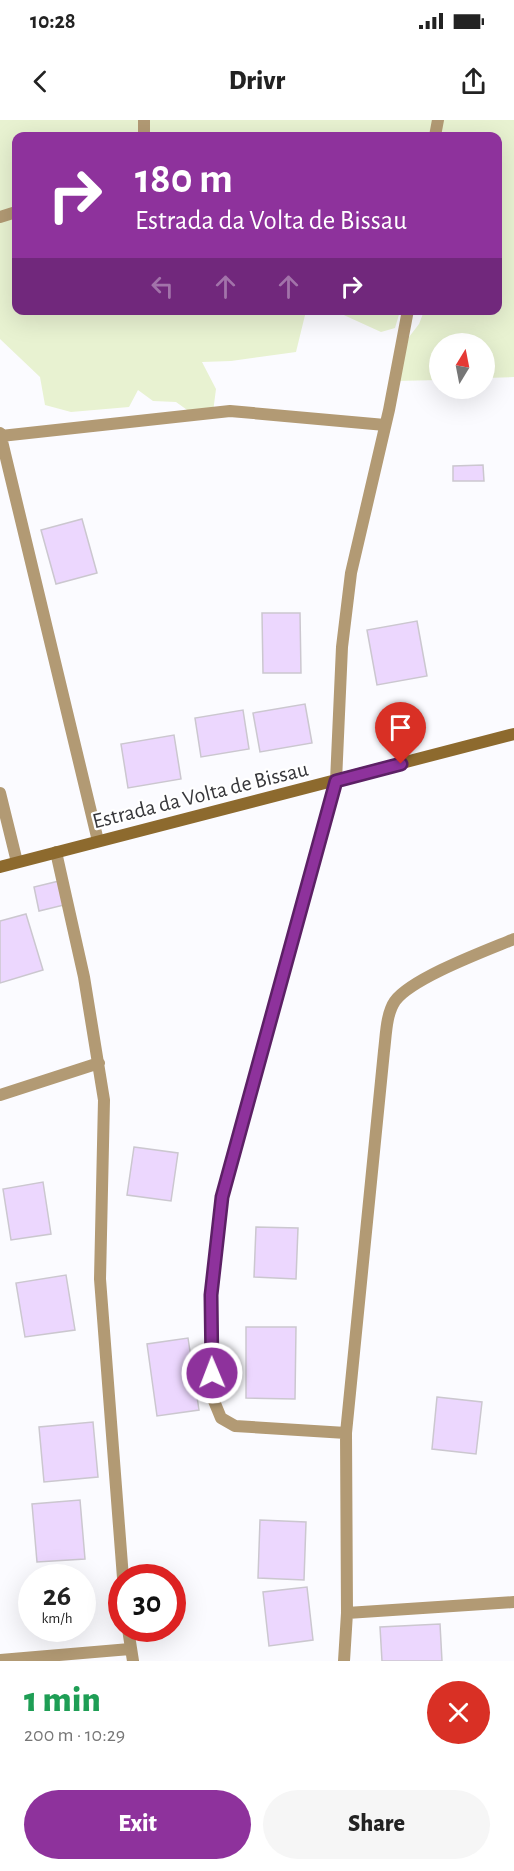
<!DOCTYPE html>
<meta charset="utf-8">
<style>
body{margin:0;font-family:"Alegreya Sans",sans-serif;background:#f6f6f6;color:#222;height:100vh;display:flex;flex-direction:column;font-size:22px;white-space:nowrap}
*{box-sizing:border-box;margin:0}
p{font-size:20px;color:#767676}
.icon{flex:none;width:33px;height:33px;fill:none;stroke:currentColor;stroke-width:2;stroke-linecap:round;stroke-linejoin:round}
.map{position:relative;height:1541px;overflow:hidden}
.drawer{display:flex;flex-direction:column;background:#fff;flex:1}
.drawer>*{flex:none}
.top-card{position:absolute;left:12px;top:12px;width:490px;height:183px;border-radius:12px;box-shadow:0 6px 24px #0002;background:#8e329c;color:#fff;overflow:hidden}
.needle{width:39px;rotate:10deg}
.controls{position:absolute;left:429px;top:213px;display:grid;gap:12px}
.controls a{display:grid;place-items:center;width:66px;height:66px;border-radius:50%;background:#fff;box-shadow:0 6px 24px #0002;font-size:30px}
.speed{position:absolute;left:18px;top:1444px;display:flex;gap:12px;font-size:30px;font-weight:700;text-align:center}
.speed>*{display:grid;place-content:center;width:78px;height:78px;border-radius:50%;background:#fff;box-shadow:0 6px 24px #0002;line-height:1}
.speed small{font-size:15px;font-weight:400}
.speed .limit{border:9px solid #d22;background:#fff;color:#111}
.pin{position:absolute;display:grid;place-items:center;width:51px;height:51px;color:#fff;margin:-62px -26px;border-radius:50% 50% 50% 0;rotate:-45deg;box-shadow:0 0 6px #0007}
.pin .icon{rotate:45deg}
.me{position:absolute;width:66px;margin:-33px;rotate:359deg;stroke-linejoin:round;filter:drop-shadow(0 0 4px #0008)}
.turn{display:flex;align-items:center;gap:21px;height:126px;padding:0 24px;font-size:27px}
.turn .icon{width:78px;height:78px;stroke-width:2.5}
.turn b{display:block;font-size:42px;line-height:51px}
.lanes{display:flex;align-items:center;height:57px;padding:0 24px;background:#0003;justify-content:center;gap:30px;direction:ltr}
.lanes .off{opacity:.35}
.round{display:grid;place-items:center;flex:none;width:63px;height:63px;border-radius:32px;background:#f6f6f6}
.headline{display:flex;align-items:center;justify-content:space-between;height:102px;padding:0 24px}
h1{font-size:36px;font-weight:800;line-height:45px;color:#1e9e55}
.primary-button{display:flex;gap:12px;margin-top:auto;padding:12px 24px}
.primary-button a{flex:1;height:69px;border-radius:36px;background:#8e329c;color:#fff;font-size:24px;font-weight:800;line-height:69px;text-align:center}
.primary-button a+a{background:#f6f6f6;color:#222}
.status{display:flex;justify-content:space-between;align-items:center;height:42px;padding:0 30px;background:#fff;direction:ltr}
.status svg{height:16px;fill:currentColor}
header{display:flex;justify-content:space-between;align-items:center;height:78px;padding:0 24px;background:#fff;font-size:27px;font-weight:800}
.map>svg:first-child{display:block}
.green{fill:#e8f2d1}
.building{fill:#ecd7fe;stroke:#cbc7cf;stroke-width:1.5}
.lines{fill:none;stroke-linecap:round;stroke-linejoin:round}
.street{stroke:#b29a74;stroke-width:12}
.secondary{stroke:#8d6a2e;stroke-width:12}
.route-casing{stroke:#5c2065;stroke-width:15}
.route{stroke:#8e329c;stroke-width:10}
.labels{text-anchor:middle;stroke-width:4.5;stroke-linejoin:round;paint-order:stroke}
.street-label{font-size:22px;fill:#37373b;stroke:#fff}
</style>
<div class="status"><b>10:28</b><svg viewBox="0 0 49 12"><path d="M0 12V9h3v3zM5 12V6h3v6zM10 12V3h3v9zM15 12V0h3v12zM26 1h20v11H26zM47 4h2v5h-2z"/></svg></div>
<header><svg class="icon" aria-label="back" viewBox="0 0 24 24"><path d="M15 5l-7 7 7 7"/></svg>Drivr<svg class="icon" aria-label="share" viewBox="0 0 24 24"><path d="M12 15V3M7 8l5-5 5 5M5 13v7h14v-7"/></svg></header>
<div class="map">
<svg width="514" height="1541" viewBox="0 0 514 1541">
<rect width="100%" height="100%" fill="#fbfbff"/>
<path class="green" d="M 0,0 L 514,0 L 514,257 L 485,258 L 484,224 L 440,224 L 439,260 L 395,261 L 409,217 L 419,204 L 424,191 L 498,190 L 498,16 L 16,16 L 16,190 L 306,191 L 296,232 L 231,241 L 202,242 L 216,269 L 213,292 L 190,292 L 176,282 L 153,281 L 138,270 L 129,287 L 71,292 L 45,285 L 40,257 L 0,219 Z
M 335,191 L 400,191 L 395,208 L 381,212 Z"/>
<path class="building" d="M 483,345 L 484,361 L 453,361 L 453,346 Z
M 82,399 L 97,453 L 56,464 L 41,410 Z
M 262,493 L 300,493 L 301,553 L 263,553 Z
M 417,501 L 427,556 L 377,565 L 367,510 Z
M 305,584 L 312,623 L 260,632 L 253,593 Z
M 243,590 L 249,629 L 201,637 L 195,598 Z
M 174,615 L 181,659 L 128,668 L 121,624 Z
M 59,761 L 64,785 L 39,791 L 34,767 Z
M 26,794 L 43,850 L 0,863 L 0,801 Z
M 134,1027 L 178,1033 L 171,1081 L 127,1075 Z
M 43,1062 L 51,1114 L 11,1120 L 3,1069 Z
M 256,1107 L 298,1108 L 296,1159 L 254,1157 Z
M 66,1155 L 75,1210 L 25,1217 L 16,1163 Z
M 246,1207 L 296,1207 L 295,1279 L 246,1278 Z
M 188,1218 L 199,1290 L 157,1296 L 147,1224 Z
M 437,1277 L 482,1282 L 476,1334 L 432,1329 Z
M 93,1302 L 98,1357 L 44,1362 L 39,1307 Z
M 80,1380 L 85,1439 L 37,1442 L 32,1384 Z
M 260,1400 L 306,1402 L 304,1460 L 258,1458 Z
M 307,1467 L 313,1520 L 269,1526 L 263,1472 Z
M 440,1504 L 442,1541 L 382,1541 L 380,1507 Z"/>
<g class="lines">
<path class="street" d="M 144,0 L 144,16
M 435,16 L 438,0
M 0,97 L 16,92
M 0,313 L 98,721
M 1,316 L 230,291 L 385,305
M 0,673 L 17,742
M 56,732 L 84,857 L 104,980 L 100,1159 L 123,1458
M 514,819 C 485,831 412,858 395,881 C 386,894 386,916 384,931 L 346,1313 L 347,1493 L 514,1482
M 0,975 L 99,943
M 346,1313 L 235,1306 L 221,1298 L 214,1281 L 212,1253 L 211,1175 L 222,1077 L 336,661 L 342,527 L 351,453 L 389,290 L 408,190
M 128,1509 L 133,1541
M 0,1540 L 130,1529
M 344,1541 L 347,1493"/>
<path class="secondary" d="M 0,747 L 514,614"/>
</g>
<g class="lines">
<g class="route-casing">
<path id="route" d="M 212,1253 L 211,1175 L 222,1077 L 336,661 L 401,644"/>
</g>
<use href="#route" class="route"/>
</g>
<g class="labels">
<g class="street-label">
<text transform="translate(200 674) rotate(-14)" y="8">Estrada da Volta de Bissau</text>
</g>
</g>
</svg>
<div class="controls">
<a><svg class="needle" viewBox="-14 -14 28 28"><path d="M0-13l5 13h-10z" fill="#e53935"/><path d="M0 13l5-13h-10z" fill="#767676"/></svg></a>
</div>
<div class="speed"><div>26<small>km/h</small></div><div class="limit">30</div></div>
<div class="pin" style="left:401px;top:644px;background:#d93025"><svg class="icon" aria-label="arrive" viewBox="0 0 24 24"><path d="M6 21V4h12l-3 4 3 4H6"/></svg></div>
<svg class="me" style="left:212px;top:1253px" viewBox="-20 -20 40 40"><circle r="17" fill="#8e329c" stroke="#fff" stroke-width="3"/><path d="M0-11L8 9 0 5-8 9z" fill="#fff"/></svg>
<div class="top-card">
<div class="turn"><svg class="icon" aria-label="right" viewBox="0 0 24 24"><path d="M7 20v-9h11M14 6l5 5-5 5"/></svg><div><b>180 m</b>Estrada da Volta de Bissau</div></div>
<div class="lanes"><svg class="icon off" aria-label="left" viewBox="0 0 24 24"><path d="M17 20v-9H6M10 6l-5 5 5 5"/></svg><svg class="icon off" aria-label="ahead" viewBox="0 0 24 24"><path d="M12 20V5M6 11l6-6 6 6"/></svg><svg class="icon off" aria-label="ahead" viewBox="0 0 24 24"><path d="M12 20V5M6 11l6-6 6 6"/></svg><svg class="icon" aria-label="right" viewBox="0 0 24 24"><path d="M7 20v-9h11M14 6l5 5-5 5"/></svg></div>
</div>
</div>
<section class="drawer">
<div class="headline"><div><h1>1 min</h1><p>200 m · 10:29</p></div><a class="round" style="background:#d93025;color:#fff"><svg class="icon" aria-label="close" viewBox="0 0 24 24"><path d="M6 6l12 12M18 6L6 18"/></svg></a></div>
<div class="primary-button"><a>Exit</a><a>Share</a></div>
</section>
